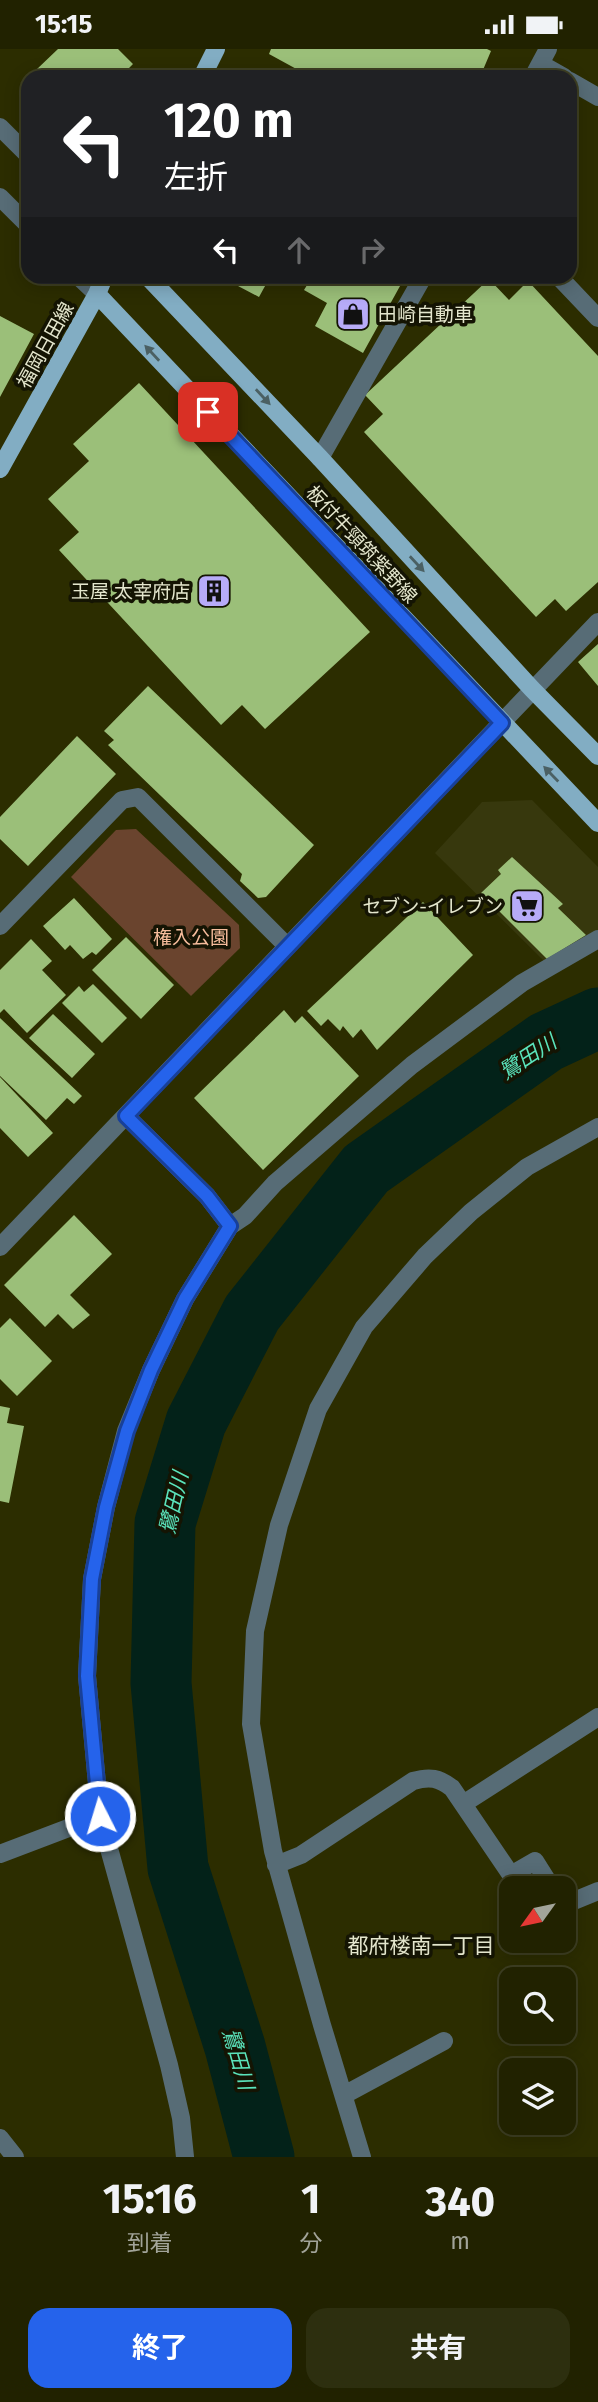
<!DOCTYPE html>
<html lang="ja">
<meta charset="utf-8">
<style>
body{margin:0;font-family:"Fira Sans","Noto Sans JP",sans-serif;background:#2d2f0f;color:#f1f3f6;height:100vh;display:flex;flex-direction:column;font-size:26px;white-space:nowrap}
*{box-sizing:border-box;margin:0}
p{font-size:23px;color:#a2a499}
.icon{flex:none;width:38px;height:38px;fill:none;stroke:currentColor;stroke-width:2;stroke-linecap:round;stroke-linejoin:round}
.map{position:relative;height:2108px;overflow:hidden}
.sheet{display:flex;flex-direction:column;background:#212200;flex:1}
.sheet>*{flex:none}
.banner{position:absolute;left:21px;top:21px;width:556px;height:214px;border-radius:21px;box-shadow:0 4px 18px #0003,0 0 0 2px #3e3f22;background:#202124;color:#fff;overflow:hidden}
.needle{width:46px;rotate:237deg}
.tools{position:absolute;left:499px;top:1827px;display:grid;gap:14px}
.tools a{display:grid;place-items:center;width:77px;height:77px;border-radius:14px;background:#212200;box-shadow:0 4px 18px #0003,0 0 0 2px #3e3f22;font-size:35px}
.pin{position:absolute;display:grid;place-items:center;width:60px;height:60px;color:#fff;margin:-30px;border-radius:14px;box-shadow:0 4px 10px #0006}
.me{position:absolute;width:77px;margin:-38px;rotate:355deg;stroke-linejoin:round;filter:drop-shadow(0 0 5px #0008)}
.turn{display:flex;align-items:center;gap:24px;height:147px;padding:0 28px;font-size:32px}
.turn .icon{width:91px;height:91px;stroke-width:2.5}
.turn b{display:block;font-size:49px;line-height:60px}
.lanes{display:flex;align-items:center;height:66px;padding:0 28px;background:#0003;justify-content:center;gap:35px;direction:ltr}
.lanes .off{opacity:.35}
.eta{display:flex;justify-content:space-evenly;align-items:center;height:119px;text-align:center}
.eta b{font-size:42px;font-weight:700;line-height:49px}
.action{display:flex;gap:14px;margin-top:auto;padding:14px 28px}
.action a{flex:1;height:80px;border-radius:21px;background:#2563eb;color:#fff;font-size:28px;font-weight:700;line-height:80px;text-align:center}
.action a+a{background:#2d2f0f;color:#f1f3f6}
.status{display:flex;justify-content:space-between;align-items:center;height:49px;padding:0 35px;background:#212200;direction:ltr}
.status svg{height:19px;fill:currentColor}
.map>svg:first-child{display:block}
.built{fill:#37380d}
.green{fill:#6a442e}
.lines{fill:none;stroke-linecap:round;stroke-linejoin:round}
.river{stroke:#032219;stroke-width:61}
.building{fill:#9bbf79}
.minor{stroke:#576c76;stroke-width:18}
.major{stroke:#82adc3;stroke-width:18}
.oneway{fill:#4b6063}
.route-casing{stroke:#184099;stroke-width:18}
.route{stroke:#2563eb;stroke-width:12}
.labels{text-anchor:middle;stroke-width:7;stroke-linejoin:round;paint-order:stroke}
.poi-label{font-size:19px;fill:#e4e6cd;stroke:#141403;text-anchor:end}
.street-label{font-size:19px;fill:#e4e6cd;stroke:#141403}
.park-label{font-size:19px;fill:#f6bc9c;stroke:#141403}
.water-label{font-size:21px;font-style:italic;fill:#5ae3bb;stroke:#141403}
.neighbourhood-label{font-size:21px;fill:#e4e6cd;stroke:#141403}
</style>
<div class="status"><b>15:15</b><svg viewBox="0 0 49 12"><path d="M0 12V9h3v3zM5 12V6h3v6zM10 12V3h3v9zM15 12V0h3v12zM26 1h20v11H26zM47 4h2v5h-2z"/></svg></div>
<div class="map">
<svg width="598" height="2108" viewBox="0 0 598 2108">
<rect width="100%" height="100%" fill="#2c2d00"/>
<path class="built" d="M 532,751 L 598,818 L 598,882 L 546,914 L 435,804 L 482,753 Z"/>
<path class="green" d="M 136,780 L 239,876 L 240,899 L 191,947 L 71,828 L 116,781 Z"/>
<g class="lines">
<path class="river" d="M 264,2108 L 235,1998 L 178,1819 L 161,1634 L 165,1474 L 196,1373 L 252,1264 L 366,1120 L 546,993 L 598,969"/>
</g>
<path class="building" d="M 58,0 L 118,0 L 133,15 L 120,28 L 43,28 L 36,21 Z
M 271,0 L 487,0 L 491,2 L 480,28 L 311,28 L 269,5 Z
M 221,228 L 270,228 L 259,248 Z
M 312,228 L 405,228 L 363,304 L 315,277 L 327,254 L 304,241 Z
M 489,230 L 509,251 L 528,232 L 598,307 L 598,533 L 566,562 L 555,550 L 536,568 L 364,383 L 383,365 L 365,346 Z
M 0,267 L 34,285 L 0,348 Z
M 139,334 L 370,583 L 265,680 L 242,656 L 221,676 L 59,501 L 79,483 L 48,450 L 89,412 L 73,395 Z
M 598,595 L 598,637 L 578,613 Z
M 148,637 L 314,796 L 266,848 L 258,849 L 240,832 L 242,825 L 108,696 L 114,691 L 104,682 Z
M 77,687 L 116,725 L 28,817 L 0,790 L 0,768 Z
M 512,808 L 563,855 L 558,859 L 586,886 L 547,910 L 481,844 L 501,825 L 498,821 Z
M 74,849 L 112,890 L 96,906 L 92,903 L 83,910 L 70,896 L 65,901 L 43,877 Z
M 423,853 L 473,906 L 377,1001 L 361,980 L 353,989 L 343,977 L 340,982 L 328,970 L 321,977 L 307,962 Z
M 126,888 L 174,936 L 141,970 L 92,921 Z
M 31,890 L 52,912 L 42,921 L 66,946 L 27,984 L 4,960 L 0,964 L 0,921 Z
M 93,935 L 127,969 L 102,994 L 62,954 L 79,937 L 84,943 Z
M 284,961 L 295,974 L 302,967 L 359,1027 L 263,1121 L 194,1049 Z
M 53,965 L 95,1005 L 72,1029 L 29,989 Z
M 0,969 L 82,1047 L 74,1055 L 67,1049 L 46,1071 L 0,1027 Z
M 0,1028 L 53,1084 L 28,1108 L 0,1079 Z
M 74,1166 L 112,1205 L 70,1246 L 90,1266 L 73,1280 L 58,1265 L 45,1278 L 4,1236 Z
M 10,1269 L 52,1312 L 17,1347 L 0,1330 L 0,1279 Z
M 0,1357 L 10,1359 L 7,1374 L 24,1377 L 9,1454 L 0,1452 Z"/>
<g class="lines">
<path class="minor" d="M 541,15 L 564,28
M 533,28 L 548,0
M 570,32 L 598,48
M 0,78 L 28,106
M 0,148 L 28,176
M 79,228 L 97,245
M 559,228 L 598,269
M 320,409 L 423,228
M 0,877 L 122,751 L 138,748 L 287,897
M 126,1067 L 207,1147 L 230,1177 L 185,1250 L 151,1321 L 126,1382 L 106,1458 L 92,1530 L 87,1627 L 100,1767 L 169,2016 L 181,2069 L 185,2108
M 230,1177 L 245,1167 L 275,1134 L 412,1016 L 522,934 L 598,890
M 0,1198 L 598,573
M 463,1755 L 598,1668
M 0,1805 L 100,1767
M 276,1816 L 301,1806 L 413,1732 C 430,1727 439,1729 452,1739 L 511,1826 L 535,1812 L 552,1839
M 564,1856 L 598,1842
M 344,2046 L 444,1992
M 0,2089 L 15,2108
M 362,2108 L 322,1976 L 273,1802 L 251,1675 L 255,1582 L 279,1476 L 318,1360 L 364,1278 L 425,1207 L 471,1163 L 527,1118 L 598,1078"/>
<path class="major" d="M 202,28 L 216,0
M 148,228 L 320,409 L 532,640 L 598,707
M 97,245 L 598,774
M 0,420 L 97,245 L 104,228"/>
</g>
<defs><path id="oneway-solid" d="M-6-.8H1V-3.2L6.5 0L1 3.2V.8H-6Z" transform="scale(1.75)"/></defs>
<g class="oneway">
<use href="#oneway-solid" transform="translate(152 304) rotate(-133)"/>
<use href="#oneway-solid" transform="translate(263 348) rotate(47)"/>
<use href="#oneway-solid" transform="translate(417 515) rotate(47)"/>
<use href="#oneway-solid" transform="translate(551 725) rotate(-134)"/>
</g>
<g class="lines">
<g class="route-casing">
<path id="route" d="M 100,1767 L 87,1627 L 92,1530 L 106,1458 L 127,1382 L 151,1321 L 185,1250 L 230,1177 L 207,1147 L 126,1067 L 502,674 L 208,363"/>
</g>
<use href="#route" class="route"/>
</g>
<defs>
<g id="shop-square" transform="scale(1.75)"><rect x="-9" y="-9" width="18" height="18" rx="4" fill="#b7abf8" stroke="#141403"/><path d="M-5-2.5h2.3a2.7 3.5 0 0 1 5.4 0H5L5.5 6h-11ZM-1.5-2.5h3a1.5 2.3 0 0 0-3 0Z" fill="#111"/></g>
<g id="building-square" transform="scale(1.75)"><rect x="-9" y="-9" width="18" height="18" rx="4" fill="#b7abf8" stroke="#141403"/><path d="M-4-6H4V6H1V3H-1V6H-4ZM-2.5-4.3h1.7v1.8h-1.7ZM.8-4.3h1.7v1.8H.8ZM-2.5-1h1.7V.8h-1.7ZM.8-1h1.7V.8H.8Z" fill="#111"/></g>
<g id="supermarket-square" transform="scale(1.75)"><rect x="-9" y="-9" width="18" height="18" rx="4" fill="#b7abf8" stroke="#141403"/><path d="M-6-5.5h2.5l.6 2H6L4.5 2H-2.5L-4.4-4H-6ZM-1.5 3.2a1.3 1.3 0 1 0 .1 0ZM3 3.2a1.3 1.3 0 1 0 .1 0Z" fill="#111"/></g>
</defs>
<g fill-rule="evenodd">
<use href="#shop-square" x="353" y="265"/>
<use href="#building-square" x="214" y="542"/>
<use href="#supermarket-square" x="527" y="857"/>
</g>
<g class="labels">
<g class="poi-label">
<text x="378" y="272" text-anchor="start">田崎自動車</text>
<text x="190" y="549">玉屋 太宰府店</text>
<text x="503" y="864">セブン-イレブン</text>
</g>
<g class="street-label">
<text transform="translate(45 296) rotate(-61)" y="7">福岡日田線</text>
<text transform="translate(362 495) rotate(47)" y="7">板付牛頸筑紫野線</text>
</g>
<g class="park-label">
<text x="191" y="895">権入公園</text>
</g>
<g class="water-label">
<text transform="translate(528 1008) rotate(-33)" y="7">鷺田川</text>
<text transform="translate(174 1454) rotate(-77)" y="7">鷺田川</text>
<text transform="translate(238 2010) rotate(74)" y="7">鷺田川</text>
</g>
<g class="neighbourhood-label">
<text x="421" y="1904">都府楼南一丁目</text>
</g>
</g>
</svg>
<div class="tools">
<a><svg class="needle" viewBox="-14 -14 28 28"><path d="M0-13l5 13h-10z" fill="#e53935"/><path d="M0 13l5-13h-10z" fill="#a2a499"/></svg></a>
<a><svg class="icon" aria-label="search" viewBox="0 0 24 24"><circle cx="10" cy="10" r="6"/><path d="M15 15l6 6"/></svg></a>
<a><svg class="icon" aria-label="layers" viewBox="0 0 24 24"><path d="M12 4l9 5-9 5-9-5zM3 14l9 5 9-5"/></svg></a>
</div>
<div class="pin" style="left:208px;top:363px;background:#d93025"><svg class="icon" aria-label="arrive" viewBox="0 0 24 24"><path d="M6 21V4h12l-3 4 3 4H6"/></svg></div>
<svg class="me" style="left:100px;top:1767px" viewBox="-20 -20 40 40"><circle r="17" fill="#2563eb" stroke="#fff" stroke-width="3"/><path d="M0-11L8 9 0 5-8 9z" fill="#fff"/></svg>
<div class="banner">
<div class="turn"><svg class="icon" aria-label="left" viewBox="0 0 24 24"><path d="M17 20v-9H6M10 6l-5 5 5 5"/></svg><div><b>120 m</b>左折</div></div>
<div class="lanes"><svg class="icon" aria-label="left" viewBox="0 0 24 24"><path d="M17 20v-9H6M10 6l-5 5 5 5"/></svg><svg class="icon off" aria-label="ahead" viewBox="0 0 24 24"><path d="M12 20V5M6 11l6-6 6 6"/></svg><svg class="icon off" aria-label="right" viewBox="0 0 24 24"><path d="M7 20v-9h11M14 6l5 5-5 5"/></svg></div>
</div>
</div>
<section class="sheet">
<div class="eta">
<div><b>15:16</b><p>到着</p></div>
<div><b>1</b><p>分</p></div>
<div><b>340</b><p>m</p></div>
</div>
<div class="action"><a>終了</a><a>共有</a></div>
</section>
